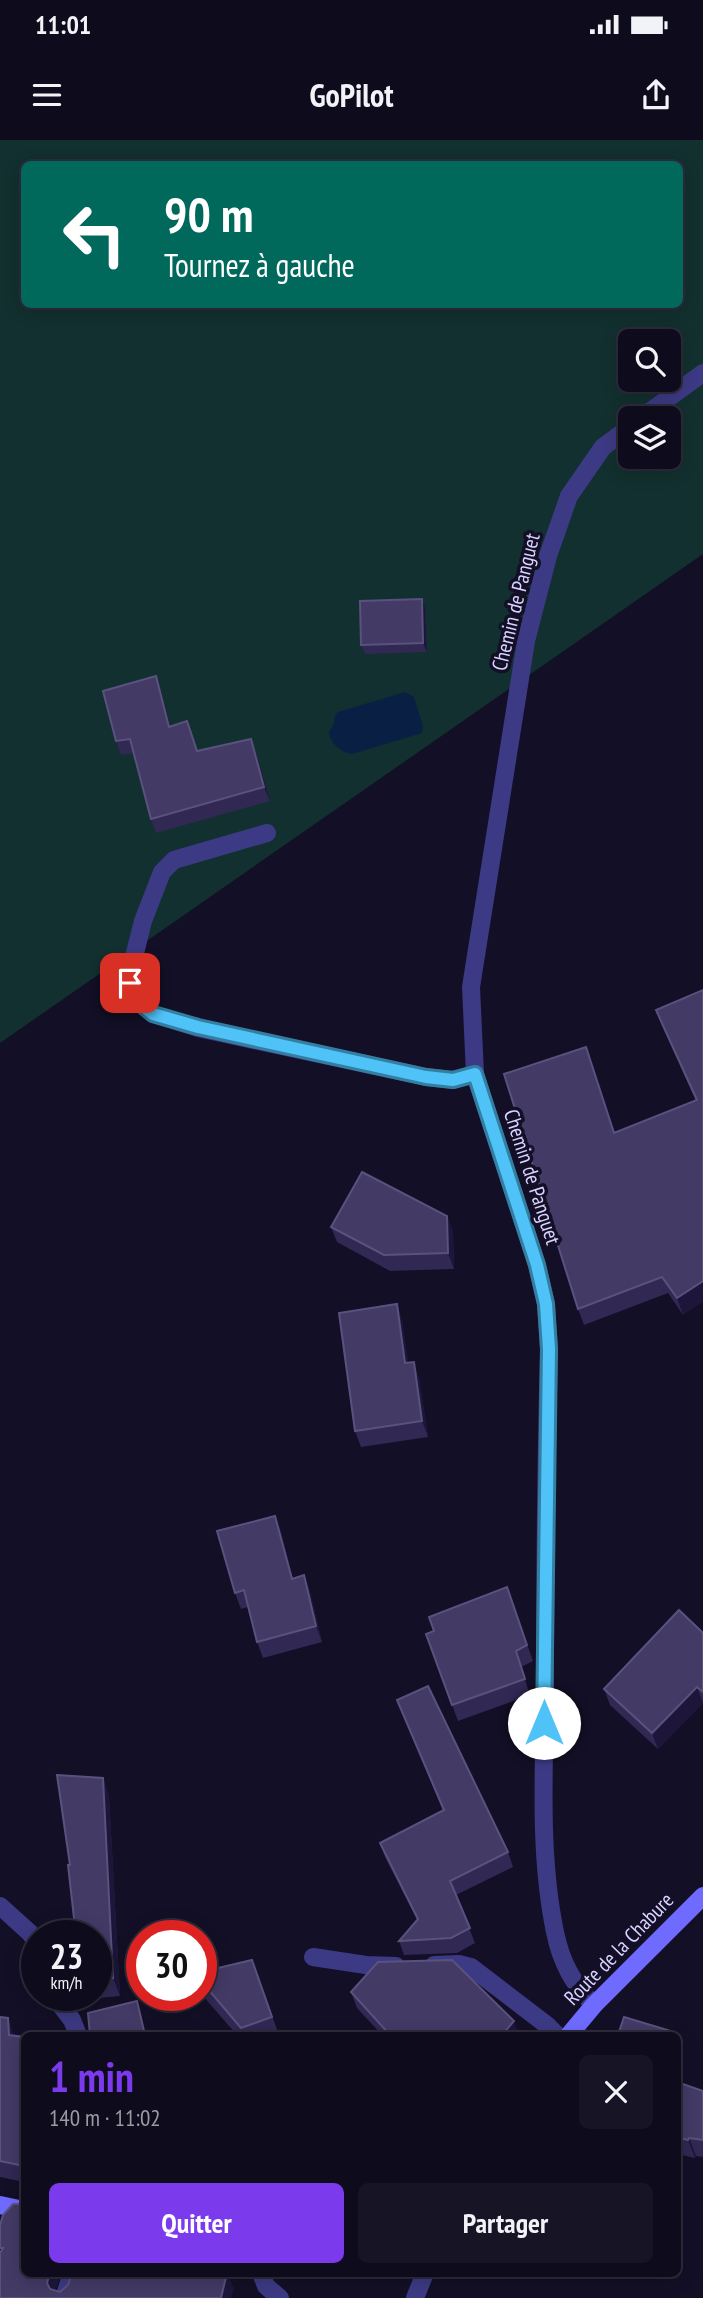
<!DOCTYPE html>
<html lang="fr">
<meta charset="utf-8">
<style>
body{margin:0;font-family:"PT Sans Narrow",sans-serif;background:#171425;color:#f1f3f6;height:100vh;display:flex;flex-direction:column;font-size:26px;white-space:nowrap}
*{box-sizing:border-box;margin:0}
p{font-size:23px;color:#9b9ba3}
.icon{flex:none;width:38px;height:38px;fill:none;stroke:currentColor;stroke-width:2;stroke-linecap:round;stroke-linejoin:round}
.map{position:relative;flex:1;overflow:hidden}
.side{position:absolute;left:21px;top:1892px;width:660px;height:245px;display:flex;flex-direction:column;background:#0e0b1c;border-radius:10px;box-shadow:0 4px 18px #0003,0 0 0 2px #2e2b3b}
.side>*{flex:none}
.guide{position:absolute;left:21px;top:21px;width:662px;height:147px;border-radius:10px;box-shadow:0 4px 18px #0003,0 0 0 2px #2e2b3b;background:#00695c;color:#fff;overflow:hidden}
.tools{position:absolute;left:618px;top:189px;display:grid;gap:14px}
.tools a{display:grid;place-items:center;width:63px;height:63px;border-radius:10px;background:#0e0b1c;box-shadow:0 4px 18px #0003,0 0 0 2px #2e2b3b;font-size:35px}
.speed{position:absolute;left:21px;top:1780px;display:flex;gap:14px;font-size:35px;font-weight:700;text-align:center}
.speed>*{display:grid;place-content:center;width:91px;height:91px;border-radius:50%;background:#0e0b1c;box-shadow:0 4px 18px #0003,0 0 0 2px #2e2b3b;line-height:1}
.speed small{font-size:18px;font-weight:400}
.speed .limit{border:10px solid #d22;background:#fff;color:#111}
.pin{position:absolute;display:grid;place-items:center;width:60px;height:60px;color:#fff;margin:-30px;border-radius:14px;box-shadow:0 4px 10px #0006}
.me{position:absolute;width:77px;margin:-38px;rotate:0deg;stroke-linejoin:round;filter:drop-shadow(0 0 5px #0008)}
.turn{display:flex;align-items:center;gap:24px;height:147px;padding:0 28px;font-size:32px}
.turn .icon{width:91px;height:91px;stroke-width:2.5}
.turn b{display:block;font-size:49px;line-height:60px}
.round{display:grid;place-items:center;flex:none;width:74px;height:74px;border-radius:10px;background:#171425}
.overview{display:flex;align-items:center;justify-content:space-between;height:119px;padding:0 28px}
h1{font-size:42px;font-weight:700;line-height:52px;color:#7c3aed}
.action{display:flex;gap:14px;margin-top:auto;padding:14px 28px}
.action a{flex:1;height:80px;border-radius:10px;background:#7c3aed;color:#fff;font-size:28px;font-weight:700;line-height:80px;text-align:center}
.action a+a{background:#171425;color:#f1f3f6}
.status{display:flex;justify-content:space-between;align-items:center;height:49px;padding:0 35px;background:#0e0b1c;direction:ltr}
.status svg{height:19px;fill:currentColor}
header{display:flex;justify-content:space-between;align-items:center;height:91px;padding:0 28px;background:#0e0b1c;font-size:32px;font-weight:700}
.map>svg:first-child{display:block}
.green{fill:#12302f;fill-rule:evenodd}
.water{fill:#0a1f44}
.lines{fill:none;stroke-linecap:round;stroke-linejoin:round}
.service{stroke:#3d3a85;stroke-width:18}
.minor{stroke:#3d3a85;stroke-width:18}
.secondary{stroke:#6f6bff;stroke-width:18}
.wall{fill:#312854}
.shaded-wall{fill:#1d163a}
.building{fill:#433a66;stroke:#5a527e;stroke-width:2}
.route-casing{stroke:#337fa1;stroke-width:18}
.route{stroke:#4fc3f7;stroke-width:12}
.labels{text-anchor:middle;stroke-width:7;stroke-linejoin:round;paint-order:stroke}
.street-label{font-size:21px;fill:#d9d4ff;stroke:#130f26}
</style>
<div class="status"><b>11:01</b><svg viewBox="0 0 49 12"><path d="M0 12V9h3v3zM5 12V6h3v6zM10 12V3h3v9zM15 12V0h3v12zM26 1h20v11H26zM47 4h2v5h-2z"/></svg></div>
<header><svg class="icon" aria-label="menu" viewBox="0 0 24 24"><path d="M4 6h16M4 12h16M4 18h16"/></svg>GoPilot<svg class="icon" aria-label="share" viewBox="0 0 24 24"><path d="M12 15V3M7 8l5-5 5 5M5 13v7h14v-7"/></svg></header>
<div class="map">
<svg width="703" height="2158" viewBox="0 0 703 2158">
<rect width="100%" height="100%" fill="#130f26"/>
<path class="green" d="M 0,0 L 703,0 L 703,414 L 0,903 ZM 24,24 L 679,24 L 679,164 L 24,164 ZM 630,201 L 668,201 L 668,240 L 630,240 ZM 630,278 L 668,278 L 668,317 L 630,317 Z"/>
<path class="water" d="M 405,552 L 414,557 L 423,586 L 422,593 L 352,614 C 342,613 330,604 329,592 L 334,583 L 335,575 L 338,572 Z"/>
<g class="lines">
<path class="service" d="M 267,693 L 174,720 L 162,732 L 143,781 L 132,825 L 130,843 L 136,860 L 153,874 L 198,888 L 426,937 L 453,940 L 475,934
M 0,1766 L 30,1793 L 37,1803
M 313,1817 L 366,1825 L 396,1826
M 434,1825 L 459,1824 L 471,1827 L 548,1886 L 557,1895
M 53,1855 L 72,1880 L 78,1895
M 64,2158 L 72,2133"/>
<path class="minor" d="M 641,278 L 703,233
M 594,1865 C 573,1844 561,1822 555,1792 C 539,1715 544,1633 545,1554 C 545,1439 546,1324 549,1209 L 546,1164 L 537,1125 L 475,934 L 471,847 L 526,501 L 548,416 L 569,356 L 603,307 L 630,287
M 261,2133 L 266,2146 L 280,2158
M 415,2158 L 425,2133"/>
<path class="secondary" d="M 569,1895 L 594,1865 L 703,1756
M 0,2065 L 24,2070"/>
</g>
<path class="wall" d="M 425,468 L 427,512 L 365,514 L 361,505 Z
M 156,536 L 161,551 L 170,586 L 197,611 L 256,613 L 270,661 L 156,693 L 151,679 L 134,613 L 121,615 L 116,601 Z
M 703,850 L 683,1175 L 668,1153 L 584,1185 L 578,1169 L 586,907 L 615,993 L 696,961 L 662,886 L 656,870 Z
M 447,1076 L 453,1092 L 454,1129 L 390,1131 L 337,1102 L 331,1087 Z
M 397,1164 L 402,1181 L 408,1223 L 419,1238 L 428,1297 L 361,1307 L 355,1291 Z
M 275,1376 L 281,1392 L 293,1439 L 304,1435 L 310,1452 L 322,1502 L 263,1518 L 257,1502 L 248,1467 L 241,1469 L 235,1453 Z
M 507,1447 L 533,1521 L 521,1527 L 530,1555 L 458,1581 L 426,1494 L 434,1491 Z
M 703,1493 L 703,1563 L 658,1609 L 610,1565 L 604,1549 Z
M 397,1560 L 508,1712 L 513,1727 L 456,1755 L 475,1803 L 457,1813 L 404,1815 L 399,1801 L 417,1780 L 385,1717 L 380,1703 L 443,1671 Z
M 103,1638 L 109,1656 L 120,1856 L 88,1859 L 86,1855 L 96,1855 L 96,1796 L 70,1725 Z
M 252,1820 L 279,1895 L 237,1895 L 202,1855 L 201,1851 L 201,1832 Z
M 351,1852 L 519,1895 L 382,1895 L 357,1868 Z
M 0,1877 L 14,1896 L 24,1897 L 24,2042 L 0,2037 Z
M 677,1931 L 683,1944 L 703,1951 L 703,2017 L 696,2016 L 695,2018 L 677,2014 Z"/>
<path class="shaded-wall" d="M 422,459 L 425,468 L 427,512 L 423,503 Z
M 156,536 L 161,551 L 174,601 L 169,587 Z
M 251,599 L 256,613 L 270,661 L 264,647 Z
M 447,1076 L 453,1092 L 454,1129 L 448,1113 Z
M 703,1141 L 703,1162 L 683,1175 L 677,1158 Z
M 397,1164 L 402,1181 L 411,1239 L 405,1223 Z
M 414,1222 L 419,1238 L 428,1297 L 422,1281 Z
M 275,1376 L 281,1392 L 297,1455 L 292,1439 Z
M 304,1435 L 310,1452 L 322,1502 L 316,1486 Z
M 697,1547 L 703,1563 L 658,1609 L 652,1593 Z
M 103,1638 L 109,1656 L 120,1856 L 113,1838 Z
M 137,1861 L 140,1870 L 146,1895 L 145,1895 Z
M 8,1878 L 14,1895 L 15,1912 L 9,1895 Z
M 514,1881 L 519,1895 L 502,1895 Z
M 678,1931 L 684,1949 L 677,1950 L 677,1932 Z
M 689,1998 L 696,2016 L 695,2018 L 688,2000 Z
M 50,2133 L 62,2133 L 53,2158 L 47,2143 Z
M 227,2133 L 234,2149 L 231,2158 L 221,2158 Z"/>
<path class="building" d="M 422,459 L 423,503 L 361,505 L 360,461 Z
M 156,536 L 169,587 L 187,581 L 197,611 L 251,599 L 264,647 L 151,679 L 130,599 L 116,601 L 103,551 Z
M 703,850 L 703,1141 L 677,1158 L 662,1137 L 578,1169 L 504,934 L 586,907 L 614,993 L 697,960 L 656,870 Z
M 362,1032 L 447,1076 L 448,1113 L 384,1115 L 331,1087 Z
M 397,1164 L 405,1223 L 414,1222 L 422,1281 L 355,1291 L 339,1173 Z
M 275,1376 L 292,1439 L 304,1435 L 316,1486 L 257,1502 L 244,1450 L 235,1453 L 217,1391 Z
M 507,1447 L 527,1505 L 516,1511 L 525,1539 L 452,1565 L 426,1494 L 434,1491 L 429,1477 Z
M 679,1470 L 703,1493 L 703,1552 L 697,1547 L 652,1593 L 604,1549 Z
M 428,1546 L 508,1712 L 450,1741 L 470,1788 L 451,1798 L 399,1801 L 418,1779 L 380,1703 L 444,1670 L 397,1560 Z
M 57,1635 L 103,1638 L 113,1838 L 96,1840 L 96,1796 L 76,1796 L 68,1725 L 70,1725 Z
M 252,1820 L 272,1877 L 241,1888 L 201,1841 L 201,1832 Z
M 452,1820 L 514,1881 L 502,1895 L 390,1895 L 351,1852 L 378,1822 Z
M 137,1861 L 145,1895 L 90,1895 L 88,1873 Z
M 0,1877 L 8,1878 L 9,1895 L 24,1897 L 24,2026 L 0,2021 Z
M 624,1877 L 671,1891 L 669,1895 L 618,1895 Z
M 677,1942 L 703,1951 L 703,2000 L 689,1998 L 688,2000 L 677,1997 Z
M 24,2062 L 24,2133 L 50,2133 L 47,2143 L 50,2149 L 60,2152 L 68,2145 L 72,2133 L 227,2133 L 221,2158 L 0,2158 L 0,2113 L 3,2108 L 0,2108 L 0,2085 L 3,2075 L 13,2064 L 21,2064 Z"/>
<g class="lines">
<g class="route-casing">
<path id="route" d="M 130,843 L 136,860 L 153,874 L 198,887 L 426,937 L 453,940 L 475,934 L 537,1125 L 546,1164 L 549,1209 L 544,1583"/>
</g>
<use href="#route" class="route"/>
</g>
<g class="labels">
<g class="street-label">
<text transform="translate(516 462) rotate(-76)" y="7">Chemin de Panguet</text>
<text transform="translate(532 1037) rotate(72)" y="7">Chemin de Panguet</text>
<text transform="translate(619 1809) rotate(-46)" y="7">Route de la Chabure</text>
</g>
</g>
</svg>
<div class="tools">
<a><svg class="icon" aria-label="search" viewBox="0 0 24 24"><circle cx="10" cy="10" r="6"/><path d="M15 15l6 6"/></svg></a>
<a><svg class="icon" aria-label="layers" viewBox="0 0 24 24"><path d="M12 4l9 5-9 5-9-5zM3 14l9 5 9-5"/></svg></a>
</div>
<div class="speed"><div>23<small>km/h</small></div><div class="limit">30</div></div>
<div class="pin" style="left:130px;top:843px;background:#d93025"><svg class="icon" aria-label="arrive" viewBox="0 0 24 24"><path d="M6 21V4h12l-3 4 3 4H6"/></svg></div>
<svg class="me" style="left:544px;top:1583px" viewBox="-20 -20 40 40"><circle r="19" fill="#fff"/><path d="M0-13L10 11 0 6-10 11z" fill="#4fc3f7"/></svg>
<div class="guide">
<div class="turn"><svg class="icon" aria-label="left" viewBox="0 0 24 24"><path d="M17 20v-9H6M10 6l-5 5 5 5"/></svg><div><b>90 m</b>Tournez à gauche</div></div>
</div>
<section class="side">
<div class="overview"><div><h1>1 min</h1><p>140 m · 11:02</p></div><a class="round"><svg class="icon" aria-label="close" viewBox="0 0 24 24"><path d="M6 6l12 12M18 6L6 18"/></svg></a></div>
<div class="action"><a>Quitter</a><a>Partager</a></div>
</section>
</div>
